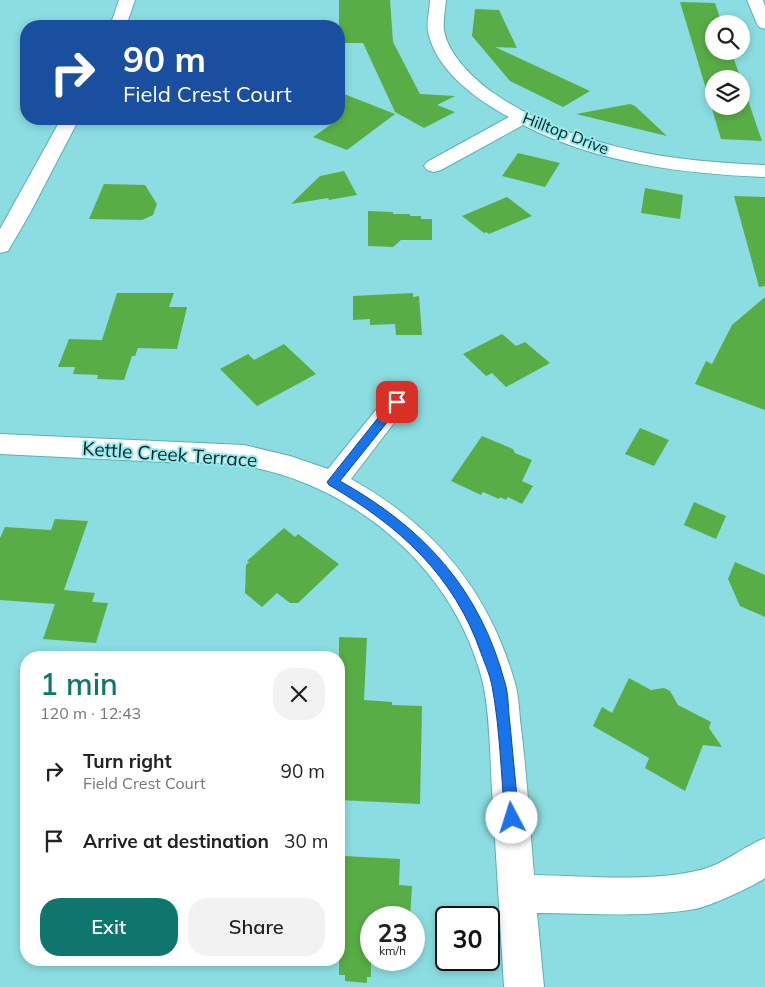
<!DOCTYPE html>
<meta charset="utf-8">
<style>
body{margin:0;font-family:Mulish,sans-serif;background:#f2f2f2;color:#222;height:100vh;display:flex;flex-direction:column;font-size:19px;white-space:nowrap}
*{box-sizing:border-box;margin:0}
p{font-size:16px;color:#767676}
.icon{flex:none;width:28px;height:28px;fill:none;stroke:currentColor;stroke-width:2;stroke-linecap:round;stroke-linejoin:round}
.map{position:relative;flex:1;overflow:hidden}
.drawer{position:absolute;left:20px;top:651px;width:325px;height:315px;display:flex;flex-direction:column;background:#fff;border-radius:20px;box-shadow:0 2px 8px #0003}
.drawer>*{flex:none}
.guide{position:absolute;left:20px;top:20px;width:325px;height:105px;border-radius:20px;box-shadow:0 2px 8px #0003;background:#1a4fa0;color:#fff;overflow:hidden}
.controls{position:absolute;left:705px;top:15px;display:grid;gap:10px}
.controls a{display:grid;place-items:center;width:45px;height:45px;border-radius:50%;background:#fff;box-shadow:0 2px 8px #0003;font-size:25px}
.speed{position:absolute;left:360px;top:906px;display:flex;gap:10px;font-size:25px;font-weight:700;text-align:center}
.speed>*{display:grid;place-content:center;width:65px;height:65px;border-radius:50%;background:#fff;box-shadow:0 2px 8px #0003;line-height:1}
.speed small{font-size:12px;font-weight:400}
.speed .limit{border:2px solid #111;border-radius:8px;background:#fff;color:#111}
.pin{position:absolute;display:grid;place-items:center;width:42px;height:42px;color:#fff;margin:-21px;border-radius:10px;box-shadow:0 2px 8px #0006}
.me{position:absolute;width:55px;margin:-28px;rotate:355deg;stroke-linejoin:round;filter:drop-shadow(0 0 4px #0008)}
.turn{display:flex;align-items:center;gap:18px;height:105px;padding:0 20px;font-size:22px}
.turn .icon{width:65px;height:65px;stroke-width:2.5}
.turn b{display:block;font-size:35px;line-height:42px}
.round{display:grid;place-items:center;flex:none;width:52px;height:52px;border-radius:20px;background:#f2f2f2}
.head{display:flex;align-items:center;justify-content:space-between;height:85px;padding:0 20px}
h1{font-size:30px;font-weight:600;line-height:38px;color:#0f766e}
.action{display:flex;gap:10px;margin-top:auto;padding:10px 20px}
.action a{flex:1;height:58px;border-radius:20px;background:#0f766e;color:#fff;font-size:20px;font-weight:600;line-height:58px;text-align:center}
.action a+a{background:#f2f2f2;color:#222}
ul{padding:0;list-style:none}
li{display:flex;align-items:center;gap:15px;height:70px;padding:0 20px}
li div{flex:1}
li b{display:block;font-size:19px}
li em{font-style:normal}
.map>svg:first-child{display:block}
.building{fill:#59ad46}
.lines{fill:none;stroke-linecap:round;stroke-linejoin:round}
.minor-casing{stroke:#5daeb2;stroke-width:2}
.minor{fill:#fff;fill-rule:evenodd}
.route{fill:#1a73e8;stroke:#114b97}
.labels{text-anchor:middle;stroke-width:4;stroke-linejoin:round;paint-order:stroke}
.far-street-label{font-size:16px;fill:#002426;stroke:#98eaee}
.street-label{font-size:19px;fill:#002426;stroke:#98eaee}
</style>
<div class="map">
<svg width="765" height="987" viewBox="0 0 765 987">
<rect width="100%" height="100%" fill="#8bdde1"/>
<path class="building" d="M 339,0 L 390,0 L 393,42 L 420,94 L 455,96 L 437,105 L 455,112 L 424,128 L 395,112 L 363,43 L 339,43 Z
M 680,2 L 715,3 L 722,24 L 714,24 L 714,51 L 731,51 L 741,79 L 714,79 L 714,106 L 741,106 L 741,80 L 762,141 L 721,139 Z
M 475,9 L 499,10 L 517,48 L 495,47 L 590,91 L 563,107 L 510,81 L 472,36 Z
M 339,92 L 395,114 L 347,150 L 313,137 L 339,119 Z
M 630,104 L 635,106 L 667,136 L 576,114 Z
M 518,153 L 560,163 L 545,187 L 502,176 Z
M 344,171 L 357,195 L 329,200 L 328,198 L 291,204 L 320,176 Z
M 104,184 L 145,185 L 157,204 L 153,215 L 142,220 L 89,219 Z
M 645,188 L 683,195 L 680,219 L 641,213 Z
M 734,196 L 765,197 L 765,286 L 759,287 Z
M 507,197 L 532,216 L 489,234 L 486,232 L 484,233 L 462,216 Z
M 368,211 L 393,212 L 393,214 L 410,214 L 410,216 L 421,216 L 421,219 L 432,219 L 432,240 L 401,240 L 393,247 L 368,246 Z
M 117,293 L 174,293 L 169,307 L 187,307 L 177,349 L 138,348 L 135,356 L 132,356 L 124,380 L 97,379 L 98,375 L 73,374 L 75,367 L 58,367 L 69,339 L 102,340 Z
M 413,293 L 413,297 L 419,296 L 422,335 L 396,335 L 395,324 L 370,325 L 370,319 L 353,320 L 353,296 Z
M 765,297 L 765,410 L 695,384 L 706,361 L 712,364 L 732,325 Z
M 502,334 L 516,346 L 525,342 L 550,363 L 506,387 L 492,373 L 486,376 L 463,354 Z
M 284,344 L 316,374 L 257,406 L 220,369 L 248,354 L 254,360 Z
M 640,428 L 669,440 L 654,466 L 625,454 Z
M 482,436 L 513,449 L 515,453 L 532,460 L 522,481 L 533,486 L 522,504 L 508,497 L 506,500 L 500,497 L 499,499 L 483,492 L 481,495 L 451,481 Z
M 694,502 L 726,516 L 716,539 L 684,525 Z
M 55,519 L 88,521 L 64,590 L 95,593 L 92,602 L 108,603 L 96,643 L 43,639 L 55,604 L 0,600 L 0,538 L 5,527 L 51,530 Z
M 284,528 L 295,537 L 298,534 L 339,564 L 298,603 L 290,603 L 277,593 L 262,607 L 245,593 L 246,565 L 249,562 L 247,561 Z
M 735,562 L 765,575 L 765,617 L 740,606 L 728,579 Z
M 339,637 L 367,638 L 364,700 L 392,702 L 392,705 L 422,706 L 420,804 L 339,800 Z
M 629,678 L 651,690 L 664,688 L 670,691 L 678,705 L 711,722 L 709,728 L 722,747 L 703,745 L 685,791 L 645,768 L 649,758 L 593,726 L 602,707 L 612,713 Z
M 344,856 L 400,859 L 399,885 L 412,886 L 410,918 L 371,918 L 371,977 L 367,977 L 367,983 L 345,981 L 345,975 L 339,975 L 339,862 L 343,863 Z"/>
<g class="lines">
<g class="minor-casing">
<path id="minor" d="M 119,0 L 135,0 L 126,26 L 110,26 Z
M 430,0 L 446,0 C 445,10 443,21 444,30 C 448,54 471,76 489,90 C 569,147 669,162 765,165 L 765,177 C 683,174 597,163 523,125 L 441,170 L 434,172 L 427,170 L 424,166 L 427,162 L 509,117 C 477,100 435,70 428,31 C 426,22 430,10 430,0 Z
M 747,0 L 763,0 L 765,6 L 765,29 L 759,27 L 757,24 Z
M 61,119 L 79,119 L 29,215 L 8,251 L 0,253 L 0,229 Z
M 397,393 L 406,395 L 410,402 L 351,479 C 434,525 489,591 515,683 C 519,697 519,713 521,728 C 527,777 530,826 534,875 C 585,876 647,882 696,871 C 722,866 742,847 765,838 L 765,878 C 752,887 710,906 695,909 C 643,918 589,913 537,913 L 544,987 L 504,987 C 500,921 496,856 492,790 C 490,758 490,715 483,683 C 456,571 357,486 246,466 C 220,461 192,463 165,462 C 110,459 55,457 0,454 L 0,434 L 244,445 L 290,456 L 328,469 L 388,395 Z"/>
</g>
<use href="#minor" class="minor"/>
</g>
<path class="route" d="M 397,398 L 401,399 L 402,402 L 401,405 L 340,481 C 424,528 480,589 505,683 C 509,696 508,711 510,724 C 513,756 516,787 519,818 L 517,824 L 512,826 L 507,824 L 505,818 C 501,775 500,728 492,686 C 490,675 485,664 481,653 C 454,575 399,526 329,485 L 327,482 L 393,399 Z"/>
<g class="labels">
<g class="far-street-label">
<text transform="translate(566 133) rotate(21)" y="6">Hilltop Drive</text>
</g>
<g class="street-label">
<text transform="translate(170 454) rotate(4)" y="7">Kettle Creek Terrace</text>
</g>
</g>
</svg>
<div class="controls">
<a><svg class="icon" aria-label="search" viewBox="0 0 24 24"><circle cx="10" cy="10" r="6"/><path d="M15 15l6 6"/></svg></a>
<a><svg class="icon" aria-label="layers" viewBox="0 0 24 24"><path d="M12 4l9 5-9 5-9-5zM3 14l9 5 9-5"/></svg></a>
</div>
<div class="speed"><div>23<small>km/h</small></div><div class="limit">30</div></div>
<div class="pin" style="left:397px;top:402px;background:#d93025"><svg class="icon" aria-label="arrive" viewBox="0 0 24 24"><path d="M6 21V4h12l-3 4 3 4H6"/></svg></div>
<svg class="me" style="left:512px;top:818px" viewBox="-20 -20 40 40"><circle r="19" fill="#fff"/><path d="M0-13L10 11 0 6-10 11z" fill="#1a73e8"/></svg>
<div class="guide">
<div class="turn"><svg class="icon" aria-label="right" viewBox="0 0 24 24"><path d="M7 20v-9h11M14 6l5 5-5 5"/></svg><div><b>90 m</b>Field Crest Court</div></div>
</div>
<section class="drawer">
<div class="head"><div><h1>1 min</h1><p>120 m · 12:43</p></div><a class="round"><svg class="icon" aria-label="close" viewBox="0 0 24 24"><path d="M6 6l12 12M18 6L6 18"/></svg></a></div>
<ul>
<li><svg class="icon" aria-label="right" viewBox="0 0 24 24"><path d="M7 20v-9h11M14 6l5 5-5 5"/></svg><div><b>Turn right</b><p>Field Crest Court</p></div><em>90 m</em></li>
<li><svg class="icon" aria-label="arrive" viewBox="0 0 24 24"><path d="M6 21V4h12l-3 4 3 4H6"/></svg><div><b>Arrive at destination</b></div><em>30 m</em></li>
</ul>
<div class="action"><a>Exit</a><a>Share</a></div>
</section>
</div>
